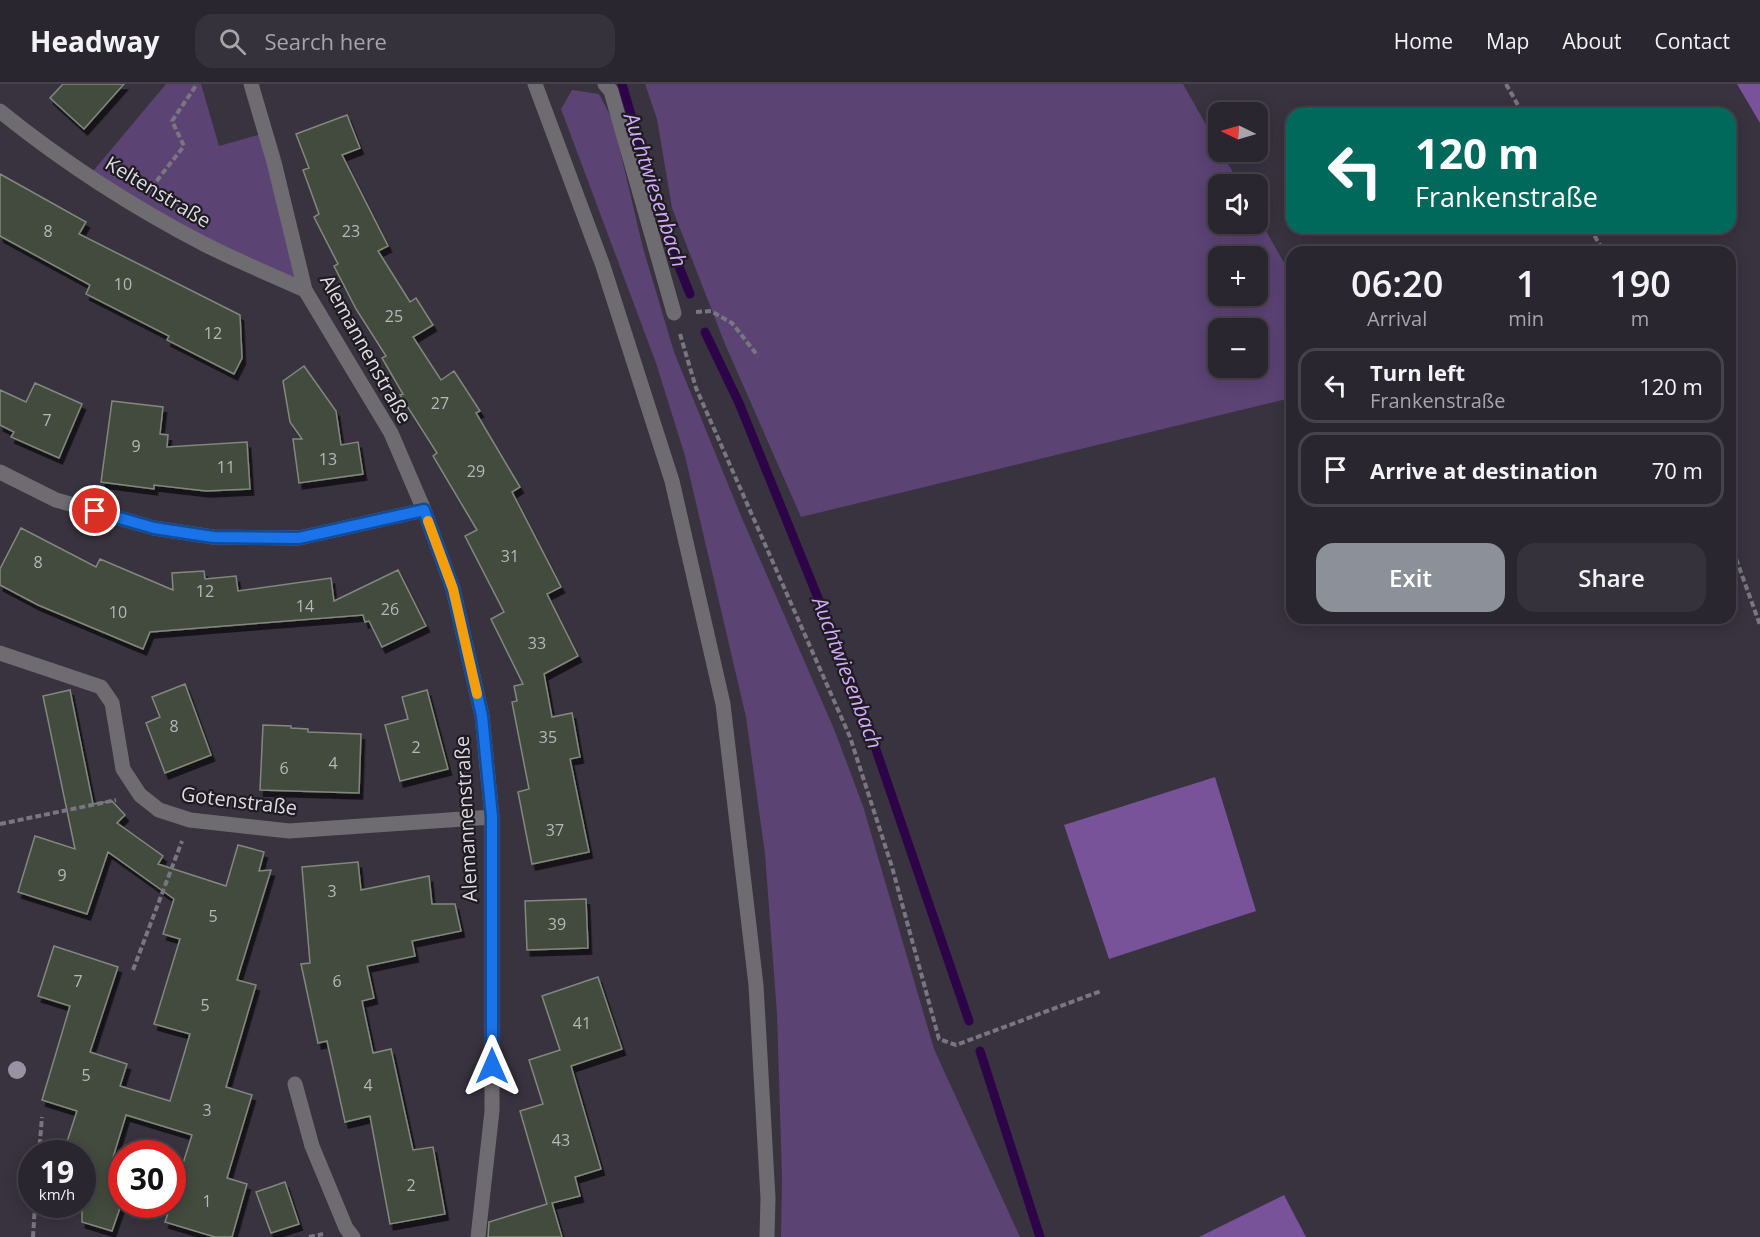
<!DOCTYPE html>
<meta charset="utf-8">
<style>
body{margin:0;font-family:"Open Sans",sans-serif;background:#36323b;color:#f1f3f6;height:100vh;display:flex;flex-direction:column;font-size:22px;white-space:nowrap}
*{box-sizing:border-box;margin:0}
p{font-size:20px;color:#a5a5aa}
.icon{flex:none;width:33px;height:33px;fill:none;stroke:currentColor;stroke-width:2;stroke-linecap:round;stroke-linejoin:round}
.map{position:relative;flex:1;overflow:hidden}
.details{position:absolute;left:1286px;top:162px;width:450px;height:378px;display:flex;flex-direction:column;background:#2a262f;border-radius:18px;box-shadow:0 3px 15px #0003,0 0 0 2px #46434b}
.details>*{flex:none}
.top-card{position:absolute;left:1286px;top:24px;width:450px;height:126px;border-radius:18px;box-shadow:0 3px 15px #0003,0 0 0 2px #46434b;background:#00695c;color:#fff;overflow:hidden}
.needle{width:39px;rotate:275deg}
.buttons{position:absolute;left:1208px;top:18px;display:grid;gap:12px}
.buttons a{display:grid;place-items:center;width:60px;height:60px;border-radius:12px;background:#2a262f;box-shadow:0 3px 15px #0003,0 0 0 2px #46434b;font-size:30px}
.speed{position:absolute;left:18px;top:1056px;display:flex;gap:12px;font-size:30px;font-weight:700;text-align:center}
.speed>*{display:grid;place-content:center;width:78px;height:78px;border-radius:50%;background:#2a262f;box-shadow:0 3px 15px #0003,0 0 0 2px #46434b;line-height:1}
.speed small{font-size:15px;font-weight:400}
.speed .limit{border:9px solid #d22;background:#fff;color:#111}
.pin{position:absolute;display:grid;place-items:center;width:51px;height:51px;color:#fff;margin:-26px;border:3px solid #fff;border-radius:50%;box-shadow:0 2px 6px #0007}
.me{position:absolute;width:66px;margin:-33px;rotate:0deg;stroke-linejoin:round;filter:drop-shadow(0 0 4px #0008)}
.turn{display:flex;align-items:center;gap:21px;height:126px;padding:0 30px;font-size:27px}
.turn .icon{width:78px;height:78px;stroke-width:2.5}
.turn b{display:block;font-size:42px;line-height:51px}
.eta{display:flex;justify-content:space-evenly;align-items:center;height:102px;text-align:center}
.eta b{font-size:36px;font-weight:600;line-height:42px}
.primary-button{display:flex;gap:12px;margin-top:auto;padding:12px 30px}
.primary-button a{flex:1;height:69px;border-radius:18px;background:#8c9099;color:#fff;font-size:24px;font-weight:600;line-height:69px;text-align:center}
.primary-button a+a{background:#36323b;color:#f1f3f6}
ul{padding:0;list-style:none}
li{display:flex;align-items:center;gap:18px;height:75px;margin:0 12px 9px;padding:0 18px;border:3px solid #46434b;border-radius:18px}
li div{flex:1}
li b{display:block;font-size:22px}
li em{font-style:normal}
header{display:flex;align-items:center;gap:36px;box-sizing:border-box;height:84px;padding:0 30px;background:#2a262f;border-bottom:2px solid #46434b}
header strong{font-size:28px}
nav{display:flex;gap:33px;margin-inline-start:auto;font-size:21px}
.search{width:420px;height:54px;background:#36323b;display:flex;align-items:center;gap:15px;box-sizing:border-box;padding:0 21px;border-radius:18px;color:#a5a5aa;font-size:22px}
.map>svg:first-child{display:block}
.green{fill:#5b4374;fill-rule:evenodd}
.forest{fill:#78539a}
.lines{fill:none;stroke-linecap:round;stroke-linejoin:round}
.stream{stroke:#2e0449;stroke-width:9}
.building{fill:#434b3e;stroke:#81897b;stroke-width:1.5;filter:url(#shadow)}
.path{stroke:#7a7680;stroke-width:4;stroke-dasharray:6 3;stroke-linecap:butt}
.minor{stroke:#6e6b71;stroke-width:15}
.tree{fill:#9992a2}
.route-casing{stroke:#114b97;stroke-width:15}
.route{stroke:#1a73e8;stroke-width:10}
.slow{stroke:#f59e0b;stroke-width:10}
.labels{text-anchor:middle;stroke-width:4.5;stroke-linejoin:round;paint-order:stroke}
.number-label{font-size:16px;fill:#b7b7ba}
.street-label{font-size:20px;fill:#dedbe3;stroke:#1e1c21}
.water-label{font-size:21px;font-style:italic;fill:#d1aafa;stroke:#1e1c21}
</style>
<header>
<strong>Headway</strong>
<div class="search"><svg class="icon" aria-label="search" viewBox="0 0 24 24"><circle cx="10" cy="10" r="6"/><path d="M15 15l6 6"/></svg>Search here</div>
<nav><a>Home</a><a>Map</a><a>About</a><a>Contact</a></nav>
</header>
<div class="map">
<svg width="1760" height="1153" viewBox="0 0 1760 1153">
<defs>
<filter id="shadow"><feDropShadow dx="3.5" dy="6" stdDeviation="0" flood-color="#0009"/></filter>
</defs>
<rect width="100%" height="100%" fill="#38333f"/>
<path class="green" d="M 166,0 L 201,0 L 219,62 L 265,49 L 305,206 L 89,92 Z
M 645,0 L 1183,0 L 1218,62 L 1218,68 L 1221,68 L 1240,100 L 1218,100 L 1218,140 L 1257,140 L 1257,131 L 1291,191 L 1291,314 L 801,433 L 725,260 L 672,124 L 657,35 ZM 1218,172 L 1257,172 L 1257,212 L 1218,212 ZM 1218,244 L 1257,244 L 1257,284 L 1218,284 Z
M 572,6 L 599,10 L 613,37 L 643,164 L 674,268 L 741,432 L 834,645 L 863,722 L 934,965 L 1020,1153 L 781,1153 L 782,1092 L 777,930 L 765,770 L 746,633 L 685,372 L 656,279 L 561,25 Z"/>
<path class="forest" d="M 1737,0 L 1760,0 L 1760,39 Z
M 1215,693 L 1256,827 L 1109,875 L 1064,741 Z
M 1284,1111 L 1306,1153 L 1199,1153 Z"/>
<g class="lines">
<path class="stream" d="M 622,0 L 666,150 L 690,210
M 705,248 L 739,319 L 857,610 L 969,937
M 980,967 L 1040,1153"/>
</g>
<path class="building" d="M 63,0 L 124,0 L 84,45 L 50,14 Z
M 347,31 L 360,64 L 342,71 L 388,162 L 378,167 L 410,218 L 416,214 L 433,241 L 413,253 L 441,296 L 454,287 L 480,327 L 476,329 L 520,403 L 512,408 L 561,503 L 547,510 L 578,572 L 544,590 L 552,633 L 572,629 L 580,673 L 570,675 L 589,768 L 532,780 L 518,708 L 529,705 L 512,618 L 517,617 L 514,602 L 523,600 L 491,535 L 504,528 L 465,452 L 477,446 L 433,372 L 437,369 L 400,311 L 403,310 L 382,274 L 386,272 L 356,225 L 334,182 L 338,180 L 314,133 L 319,130 L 303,86 L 309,84 L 296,50 Z
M 0,90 L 86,138 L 79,150 L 240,231 L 242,274 L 234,290 L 167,256 L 169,252 L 86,210 L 90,201 L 0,152 Z
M 304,282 L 336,327 L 341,361 L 358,358 L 363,390 L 299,399 L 293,355 L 302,355 L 290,338 L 283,297 Z
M 35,299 L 82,320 L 59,374 L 11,353 L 14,348 L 0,341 L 0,306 L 26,318 Z
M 112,317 L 163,323 L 160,350 L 168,351 L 167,363 L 247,358 L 250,405 L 206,407 L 154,401 L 154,405 L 101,398 Z
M 21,444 L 96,483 L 100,475 L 173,506 L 172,489 L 204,487 L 205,495 L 236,492 L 238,507 L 331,494 L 334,517 L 398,486 L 426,542 L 382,563 L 369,537 L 365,538 L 363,531 L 150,548 L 143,565 L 38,521 L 0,501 L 0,485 Z
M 185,600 L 211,671 L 165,689 L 146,639 L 160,633 L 152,613 Z
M 70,606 L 93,720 L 112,717 L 125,731 L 117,739 L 163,772 L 158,780 L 226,802 L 238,761 L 264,768 L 259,787 L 271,786 L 237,896 L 256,901 L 226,1003 L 252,1011 L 227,1094 L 247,1100 L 232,1153 L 215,1153 L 165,1138 L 171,1120 L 172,1120 L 172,1114 L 192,1051 L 126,1031 L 111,1080 L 122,1084 L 122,1118 L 112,1147 L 82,1138 L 82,1070 L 63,1070 L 77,1027 L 42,1016 L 70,922 L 38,912 L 54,862 L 118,883 L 90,968 L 127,980 L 120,1002 L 170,1017 L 190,950 L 154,940 L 180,855 L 163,850 L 174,815 L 108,768 L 87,830 L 18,808 L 35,752 L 75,765 L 43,612 Z
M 427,606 L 448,685 L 400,697 L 385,641 L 408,635 L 402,613 Z
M 263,641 L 291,642 L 291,644 L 308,645 L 308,648 L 361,650 L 359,709 L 260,706 Z
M 358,778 L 361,806 L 429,792 L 432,820 L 455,820 L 461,847 L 412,857 L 415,872 L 367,882 L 374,914 L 362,917 L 373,969 L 391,965 L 413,1066 L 433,1063 L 445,1130 L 390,1140 L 370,1032 L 345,1038 L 327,957 L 318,959 L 301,880 L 310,879 L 302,783 Z
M 586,815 L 588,864 L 527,866 L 525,817 Z
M 598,893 L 622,965 L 571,982 L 601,1085 L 575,1093 L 580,1112 L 552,1119 L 562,1153 L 488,1153 L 489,1138 L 547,1120 L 520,1027 L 543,1020 L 529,976 L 560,966 L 542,912 Z
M 285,1098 L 299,1140 L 271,1149 L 256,1108 Z"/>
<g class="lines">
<path class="path" d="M 1506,0 L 1523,30
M 151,104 L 184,62 L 172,37 L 197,0
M 1590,144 L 1604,168
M 696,228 L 711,227 L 732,239 L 758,272
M 680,250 L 696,304 L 850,653 L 892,783 L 939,955 L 956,961 L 1101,907
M 1730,458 L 1760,541
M 0,740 L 116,716
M 133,886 L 182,757
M 39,1070 L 42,1033
M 33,1153 L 35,1120
M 309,1153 L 323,1150"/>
<path class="minor" d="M 251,0 L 274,78 L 305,206 L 391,349 L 424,426 L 453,505 L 482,632 L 492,733 L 492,1027 L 478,1153
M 535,0 L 603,182 L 672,397 L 723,620 L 756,901 L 768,1114 L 767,1153
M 605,0 L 611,7 L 674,229
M 0,27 C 63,78 133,123 204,160 C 237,177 272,191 305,206
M 0,388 L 56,416 L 154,444 L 213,453 L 299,454 L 424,426
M 0,569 L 101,603 L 112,619 L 123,685 L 140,711 L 159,726 L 190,736 L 289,747 L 492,733
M 295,1000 L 312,1062 L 346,1144 L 353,1153"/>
</g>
<circle class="tree" cx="17" cy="986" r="9"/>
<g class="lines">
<g class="route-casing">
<path id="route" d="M 95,427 L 154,444 L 213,453 L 299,454 L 424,426 L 453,505 L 482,632 L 492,733 L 492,982"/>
</g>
<use href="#route" class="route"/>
<path class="slow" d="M 428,437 L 453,505 L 477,610"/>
</g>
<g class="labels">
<g class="number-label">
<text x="48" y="153">8</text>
<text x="351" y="153">23</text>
<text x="123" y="206">10</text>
<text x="394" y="238">25</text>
<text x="213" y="255">12</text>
<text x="440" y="325">27</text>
<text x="47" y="342">7</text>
<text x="136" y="368">9</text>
<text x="328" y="381">13</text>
<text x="226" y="389">11</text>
<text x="476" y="393">29</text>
<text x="510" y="478">31</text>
<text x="38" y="484">8</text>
<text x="205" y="513">12</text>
<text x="305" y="528">14</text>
<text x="390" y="531">26</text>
<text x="118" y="534">10</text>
<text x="537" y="565">33</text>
<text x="174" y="648">8</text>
<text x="548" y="659">35</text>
<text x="416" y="669">2</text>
<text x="333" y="685">4</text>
<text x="284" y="690">6</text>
<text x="555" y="752">37</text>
<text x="62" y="797">9</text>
<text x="332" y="813">3</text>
<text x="213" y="838">5</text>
<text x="557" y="846">39</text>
<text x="78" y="903">7</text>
<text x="337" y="903">6</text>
<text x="205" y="927">5</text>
<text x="582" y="945">41</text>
<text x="86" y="997">5</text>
<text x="368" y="1007">4</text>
<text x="207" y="1032">3</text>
<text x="561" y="1062">43</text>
<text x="411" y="1107">2</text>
<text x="207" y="1123">1</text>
</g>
<g class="street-label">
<text transform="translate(158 108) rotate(31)" y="7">Keltenstraße</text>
<text transform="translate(366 265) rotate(61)" y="7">Alemannenstraße</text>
<text transform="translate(239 717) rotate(7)" y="7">Gotenstraße</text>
<text transform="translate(466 735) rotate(-93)" y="7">Alemannenstraße</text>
</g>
<g class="water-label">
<text transform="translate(655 106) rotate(72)" y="7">Auchtwiesenbach</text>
<text transform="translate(847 589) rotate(69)" y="7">Auchtwiesenbach</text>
</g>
</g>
</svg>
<div class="buttons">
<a><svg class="needle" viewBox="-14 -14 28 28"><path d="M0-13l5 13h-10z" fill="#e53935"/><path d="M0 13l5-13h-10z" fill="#a5a5aa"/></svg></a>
<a><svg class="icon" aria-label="sound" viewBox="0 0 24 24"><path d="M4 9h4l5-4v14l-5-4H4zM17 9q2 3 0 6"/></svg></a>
<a>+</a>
<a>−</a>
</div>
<div class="speed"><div>19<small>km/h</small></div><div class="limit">30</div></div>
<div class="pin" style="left:95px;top:427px;background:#d93025"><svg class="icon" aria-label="arrive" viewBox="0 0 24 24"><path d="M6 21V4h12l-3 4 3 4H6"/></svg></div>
<svg class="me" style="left:492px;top:982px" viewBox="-20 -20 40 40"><path d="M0-17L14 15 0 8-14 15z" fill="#1a73e8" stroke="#fff" stroke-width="4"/></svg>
<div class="top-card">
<div class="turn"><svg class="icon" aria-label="left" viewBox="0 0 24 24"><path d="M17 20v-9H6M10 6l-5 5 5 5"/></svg><div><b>120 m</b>Frankenstraße</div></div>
</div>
<section class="details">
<div class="eta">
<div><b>06:20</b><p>Arrival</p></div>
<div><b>1</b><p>min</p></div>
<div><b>190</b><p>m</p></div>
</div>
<ul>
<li><svg class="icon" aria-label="left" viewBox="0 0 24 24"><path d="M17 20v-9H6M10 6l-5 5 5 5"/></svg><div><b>Turn left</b><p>Frankenstraße</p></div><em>120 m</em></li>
<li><svg class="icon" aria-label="arrive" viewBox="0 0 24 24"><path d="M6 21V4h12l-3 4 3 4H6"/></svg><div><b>Arrive at destination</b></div><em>70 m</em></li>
</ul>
<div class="primary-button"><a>Exit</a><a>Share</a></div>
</section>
</div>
